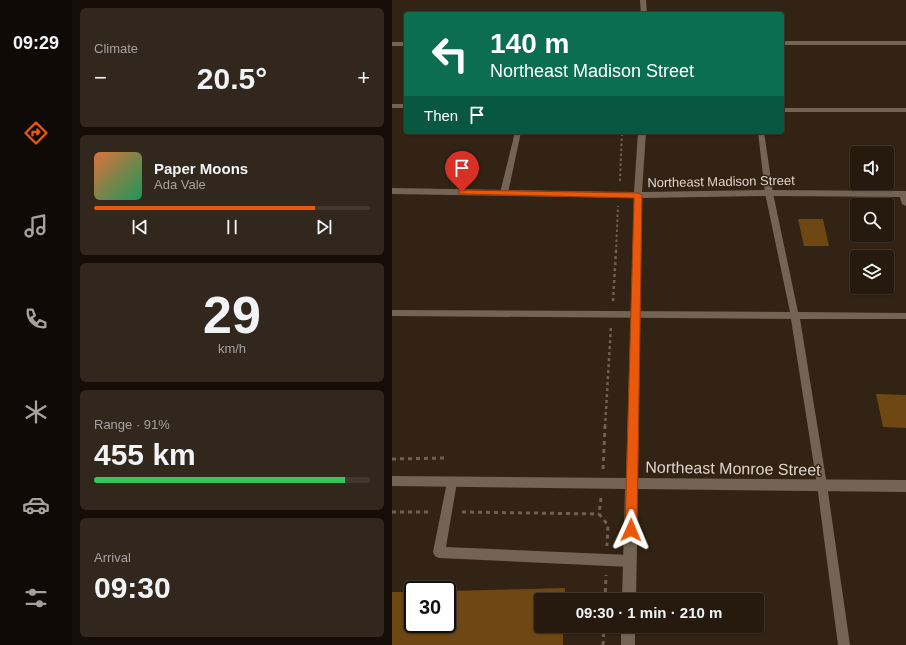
<!DOCTYPE html>
<html lang="en">
<head>
<meta charset="utf-8">
<style>
  :root { --surface:#261a0f; --page:#32271d; --text:#f1f3f6; --muted:#a4a19e; --line:#42382f; --accent:#ea580c }
  body { margin:0; font-family:Arial,sans-serif; background:var(--page); color:var(--text); height:100vh; display:flex; flex-direction:column; font-size:15px; white-space:nowrap }
  * { box-sizing:border-box; margin:0 }
  p { font-size:13px; color:var(--muted) }
  .icon { flex:none; width:22px; height:22px; fill:none; stroke:currentColor; stroke-width:2; stroke-linecap:round; stroke-linejoin:round }
  .map { position:relative; flex:1; overflow:hidden }
  .details { display:flex; flex-direction:column; gap:8px; padding:8px; background:#150e08; width:320px }
  .details>* { flex:none }
  .guide { position:absolute; left:12px; top:12px; width:380px; height:122px; border-radius:4px; box-shadow:0 1px 3px #0004,0 0 0 1px var(--line); background:#0b6e4f; color:#fff; overflow:hidden }
  .controls { position:absolute; left:458px; top:146px; display:grid; gap:8px }
  .controls a { display:grid; place-items:center; width:44px; height:44px; border-radius:4px; background:var(--surface); box-shadow:0 1px 3px #0004,0 0 0 1px var(--line); font-size:20px }
  .speed { position:absolute; left:12px; top:581px; display:flex; gap:8px; font-size:20px; font-weight:700; text-align:center }
  .speed>* { display:grid; place-content:center; width:52px; height:52px; border-radius:50%; background:var(--surface); box-shadow:0 1px 3px #0004,0 0 0 1px var(--line); line-height:1 }
  .speed .limit { border:2px solid #111; border-radius:6px; background:#fff; color:#111 }
  .pin { position:absolute; display:grid; place-items:center; width:34px; height:34px; color:#fff; margin:-41px -17px; border-radius:50% 50% 50% 0; rotate:-45deg; box-shadow:0 0 4px #0007 }
  .pin .icon { rotate:45deg }
  .me { position:absolute; width:44px; margin:-22px; rotate:1deg; stroke-linejoin:round; filter:drop-shadow(0 0 3px #0008) }
  .turn { display:flex; align-items:center; gap:14px; height:84px; padding:0 20px; font-size:18px }
  .turn .icon { width:52px; height:52px; stroke-width:2.5 }
  .turn b { display:block; font-size:28px; line-height:34px }
  .then { display:flex; align-items:center; height:38px; padding:0 20px; background:#0003; gap:8px; font-size:15px }
  .big { font-size:30px; font-weight:800; line-height:1.1 }
  .details .tile { flex:1; display:flex; flex-direction:column; justify-content:center; gap:6px; min-width:0; padding:0 14px; border-radius:6px; background:var(--page) }
  .details .dial { align-items:center; gap:0 }
  .dial b { font-size:52px; line-height:1 }
  .song { display:flex; align-items:center; gap:12px }
  .cover { width:48px; height:48px; border-radius:6px; background:linear-gradient(135deg,hsl(20 70% 55%),hsl(150 70% 35%)) }
  .played { height:4px; border-radius:2px; background:linear-gradient(90deg,var(--accent) 80%,var(--line) 80%) }
  .keys { display:flex; justify-content:space-around; direction:ltr }
  .heat { display:flex; justify-content:space-between; align-items:center; font-size:22px; direction:ltr }
  .charge { height:6px; border-radius:3px; background:linear-gradient(90deg,#34c759 91%,var(--line) 0) }
  .trip { position:absolute; left:142px; top:593px; width:230px; height:40px; border-radius:4px; background:var(--surface); box-shadow:0 1px 3px #0004,0 0 0 1px var(--line); font-weight:800; line-height:40px; text-align:center }
  main { display:flex; flex:1; min-height:0 }
  .tabs { display:flex; flex-direction:column; width:72px; justify-content:space-around; align-items:center; background:#0f0a06; color:var(--muted) }
  .tabs .icon { width:28px; height:28px }
  .tabs .selected { color:var(--accent) }
  .tabs b { font-size:18px; color:var(--text) }
  .map>svg:first-child { display:block }
  .building { fill:#6f4713 }
  .lines { fill:none; stroke-linecap:round; stroke-linejoin:round }
  .path-far2 { stroke:#6e6154; stroke-width:2; stroke-dasharray:2.5 2.5; stroke-linecap:butt }
  .path-far1 { stroke:#6e6154; stroke-width:2.5; stroke-dasharray:3 3; stroke-linecap:butt }
  .path { stroke:#6e6154; stroke-width:3; stroke-dasharray:4 4; stroke-linecap:butt }
  .lane { fill:#756453; fill-rule:evenodd }
  .street { fill:#756453; fill-rule:evenodd }
  .route { fill:#ea580c; stroke:#983908 }
  .labels { text-anchor:middle; stroke-width:3; stroke-linejoin:round; paint-order:stroke }
  .street-label { font-size:13px; fill:#dfd5cb; stroke:#322314 }
  .near-street-label { font-size:16px; fill:#dfd5cb; stroke:#322314 }
</style>
</head>
<body>
<main>
<nav class="tabs">
<b>09:29</b>
<svg class="icon selected" aria-label="directions" viewBox="0 0 24 24"><path d="M12 3l9 9-9 9-9-9zM9 14v-3h6M13 9l2 2-2 2"/></svg>
<svg class="icon" aria-label="music" viewBox="0 0 24 24"><path d="M9 18V5l10-2v13"/><circle cx="6" cy="18" r="3"/><circle cx="16" cy="16" r="3"/></svg>
<svg class="icon" aria-label="phone" viewBox="0 0 24 24"><path d="M5 4h4l2 5-3 2q2 4 5 5l2-3 5 2v4C11 20 4 13 5 4z"/></svg>
<svg class="icon" aria-label="climate" viewBox="0 0 24 24"><path d="M12 3v18M4 7l16 10M4 17L20 7"/></svg>
<svg class="icon" aria-label="car" viewBox="0 0 24 24"><path d="M5 17H2v-5l4-1 3-4h7l3 4 3 1v5h-3M9 17h6M6 11h13"/><circle cx="7" cy="17" r="2"/><circle cx="17" cy="17" r="2"/></svg>
<svg class="icon" aria-label="filters" viewBox="0 0 24 24"><path d="M4 7h16M4 17h16"/><circle cx="9" cy="7" r="2"/><circle cx="15" cy="17" r="2"/></svg>
</nav>
<section class="details">
<div class="tile"><p>Climate</p>
<div class="heat"><a>−</a><b class="big">20.5°</b><a>+</a></div>
</div>
<div class="tile">
<div class="song"><i class="cover"></i><div><b>Paper Moons</b><p>Ada Vale</p></div></div>
<div class="played"></div>
<div class="keys"><svg class="icon" aria-label="previous" viewBox="0 0 24 24"><path d="M18 5L8 12l10 7zM5 5v14"/></svg><svg class="icon" aria-label="pause" viewBox="0 0 24 24"><path d="M8 5v14M16 5v14"/></svg><svg class="icon" aria-label="next" viewBox="0 0 24 24"><path d="M6 5l10 7-10 7zM19 5v14"/></svg></div>
</div>
<div class="tile dial"><b>29</b><p>km/h</p></div>
<div class="tile"><p>Range · 91%</p><b class="big">455 km</b><div class="charge"></div></div>
<div class="tile"><p>Arrival</p><b class="big">09:30</b></div>
</section>
<div class="map">
<svg width="514" height="645" viewBox="0 0 514 645">
  <rect width="100%" height="100%" fill="#322314"/>
  <g class="building">
    <path d="M406 219H431L437 246H412Z"/>
    <path d="M484 394 514 395V428L491 427Z"/>
    <path d="M173 588V600H149V626H171V645H0V592H21V624H55V591Z"/>
  </g>
  <g class="lines">
    <g class="path-far2">
      <path d="M228 181 230 132"/>
      <path d="M224 252 226 206"/>
    </g>
    <g class="path-far1">
      <path d="M221 301 224 251"/>
      <path d="M213 427 219 326"/>
    </g>
    <g class="path">
      <path d="M0 459 54 458"/>
      <path d="M211 469 213 426"/>
      <path d="M209 498 207 514 216 525 215 546"/>
      <path d="M0 512H39"/>
      <path d="M70 512 207 514"/>
      <path d="M213 600 214 575"/>
      <path d="M211 645 212 626"/>
    </g>
    <g class="lane">
      <rect x="0" y="104" width="14" height="4"/>
      <rect x="390" y="108" width="124" height="4"/>
      <path d="M123 132H129L116 193 112 195 108 193Z"/>
      <path d="M366 132H372L381 193 406 312 514 313V319H408L435 485 458 645H446L425 485 399 319 0 316V310L398 312 373 193Z"/>
      <path d="M508 192 514 193V206L510 204 507 194Z"/>
      <path d="M60 477 64 478 65 482 54 547 238 555 242 557 244 561 242 565 238 567 47 558 43 556 41 552 55 482 56 478Z"/>
    </g>
    <g class="street">
      <path d="M248 0H254L255 14H249Z"/>
      <rect x="390" y="41" width="124" height="4"/>
      <rect x="0" y="42" width="14" height="4"/>
      <path d="M246 132H254L250 192 377 190 514 191V197L377 196 250 198 246 478 514 480V492L246 489 244 600H230L233 489 0 486V476L234 478 242 198 0 194V188L242 192Z"/>
      <rect x="229" y="626" width="14" height="19"/>
    </g>
  </g>
  <path class="route" d="M67 190 246 193 250 195 245 530 243 534 239 535 235 534 233 530 242 198 70 194H67Z"/>
  <g class="labels">
    <g class="street-label">
      <text transform="translate(329 181) rotate(-1)" y="5">Northeast Madison Street</text>
    </g>
    <g class="near-street-label">
      <text transform="translate(341 468) rotate(1)" y="6">Northeast Monroe Street</text>
    </g>
  </g>
</svg>
<div class="controls">
<a><svg class="icon" aria-label="sound" viewBox="0 0 24 24"><path d="M4 9h4l5-4v14l-5-4H4zM17 9q2 3 0 6"/></svg></a>
<a><svg class="icon" aria-label="search" viewBox="0 0 24 24"><circle cx="10" cy="10" r="6"/><path d="M15 15l6 6"/></svg></a>
<a><svg class="icon" aria-label="layers" viewBox="0 0 24 24"><path d="M12 4l9 5-9 5-9-5zM3 14l9 5 9-5"/></svg></a>
</div>
<div class="speed"><div class="limit">30</div></div>
<div class="pin" style="left:70px;top:192px;background:#d93025"><svg class="icon" aria-label="arrive" viewBox="0 0 24 24"><path d="M6 21V4h12l-3 4 3 4H6"/></svg></div>
<svg class="me" style="left:239px;top:530px" viewBox="-20 -20 40 40"><path d="M0-17L14 15 0 8-14 15z" fill="#ea580c" stroke="#fff" stroke-width="4"/></svg>
<div class="trip">09:30 · 1 min · 210 m</div>
<div class="guide">
<div class="turn"><svg class="icon" aria-label="left" viewBox="0 0 24 24"><path d="M17 20v-9H6M10 6l-5 5 5 5"/></svg><div><b>140 m</b>Northeast Madison Street</div></div>
<div class="then">Then<svg class="icon" aria-label="arrive" viewBox="0 0 24 24"><path d="M6 21V4h12l-3 4 3 4H6"/></svg></div>
</div>
</div>
</main>
</body>
</html>
